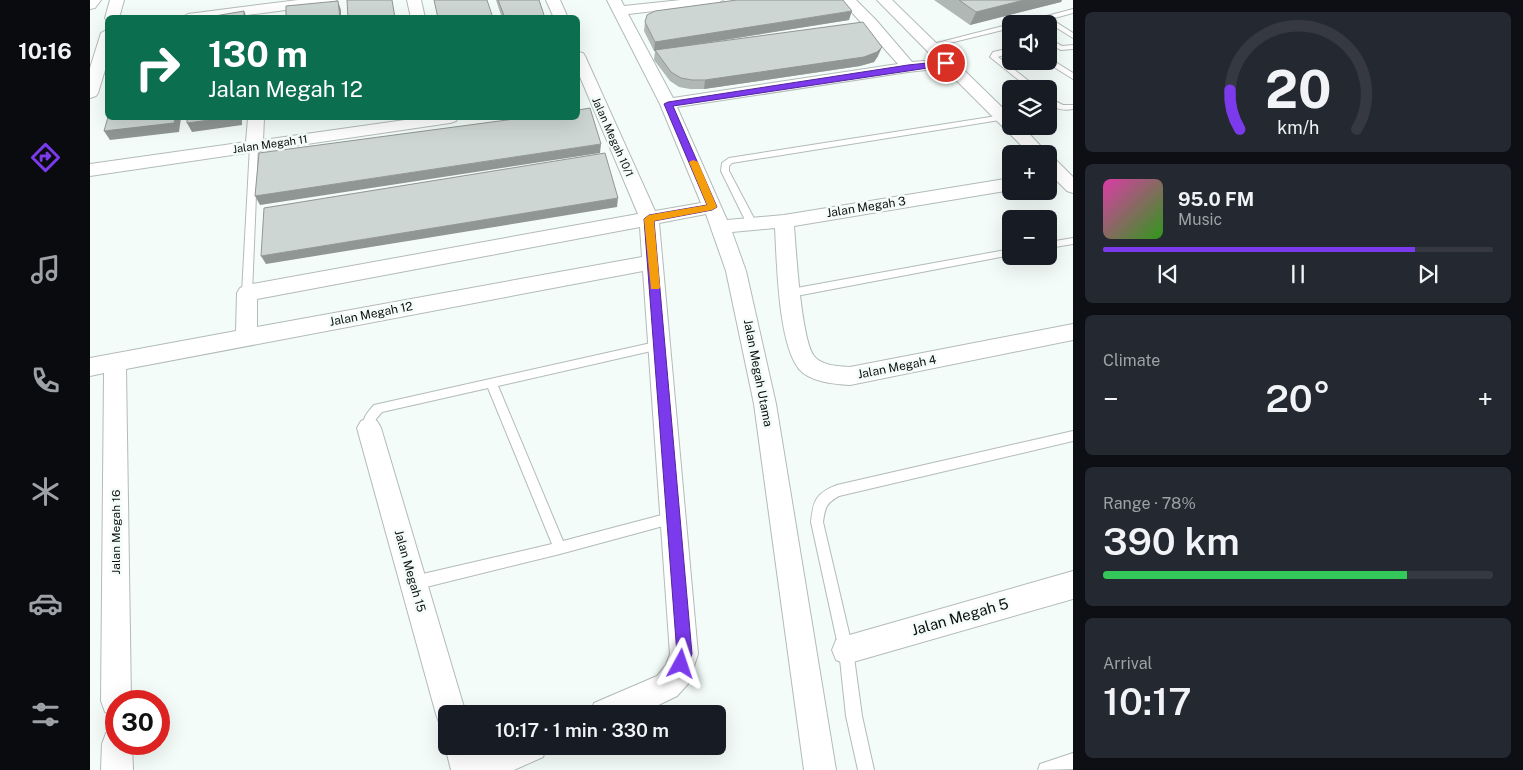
<!DOCTYPE html>
<html lang="en">
<head>
<meta charset="utf-8">
<style>
  :root { --surface:#171b24; --page:#242831; --text:#f1f3f6; --muted:#9ea1a6; --line:#363941; --accent:#7c3aed }
  body { margin:0; font-family:"Public Sans",sans-serif; background:var(--page); color:var(--text); height:100vh; display:flex; flex-direction:column; font-size:19px; white-space:nowrap }
  * { box-sizing:border-box; margin:0 }
  p { font-size:16px; color:var(--muted) }
  .icon { flex:none; width:28px; height:28px; fill:none; stroke:currentColor; stroke-width:2; stroke-linecap:round; stroke-linejoin:round }
  .map { position:relative; flex:1; overflow:hidden }
  .drawer { display:flex; flex-direction:column; gap:12px; padding:12px; background:#0d0f14; width:450px }
  .drawer>* { flex:none }
  .top-card { position:absolute; left:15px; top:15px; width:475px; height:105px; border-radius:8px; box-shadow:0 5px 20px #0002; background:#0b6e4f; color:#fff; overflow:hidden }
  .buttons { position:absolute; left:912px; top:15px; display:grid; gap:10px }
  .buttons a { display:grid; place-items:center; width:55px; height:55px; border-radius:8px; background:var(--surface); box-shadow:0 5px 20px #0002; font-size:25px }
  .speed { position:absolute; left:15px; top:690px; display:flex; gap:10px; font-size:25px; font-weight:700; text-align:center }
  .speed>* { display:grid; place-content:center; width:65px; height:65px; border-radius:50%; background:var(--surface); box-shadow:0 5px 20px #0002; line-height:1 }
  .speed .limit { border:8px solid #d22; background:#fff; color:#111 }
  .pin { position:absolute; display:grid; place-items:center; width:42px; height:42px; color:#fff; margin:-21px; border:2px solid #fff; border-radius:50%; box-shadow:0 1px 5px #0007 }
  .me { position:absolute; width:55px; margin:-28px; rotate:5deg; stroke-linejoin:round; filter:drop-shadow(0 0 4px #0008) }
  .turn { display:flex; align-items:center; gap:18px; height:105px; padding:0 20px; font-size:22px }
  .turn .icon { width:65px; height:65px; stroke-width:2.5 }
  .turn b { display:block; font-size:35px; line-height:42px }
  .big { font-size:38px; font-weight:600; line-height:1.1 }
  .drawer .card { flex:1; display:flex; flex-direction:column; justify-content:center; gap:8px; min-width:0; padding:0 18px; border-radius:8px; background:var(--page) }
  .drawer .dial { align-items:center; gap:0 }
  .dial svg { height:130px; overflow:visible; fill:none; stroke:var(--line); stroke-width:7; stroke-linecap:round; text-anchor:middle }
  .dial text { fill:var(--text); stroke:none }
  .song { display:flex; align-items:center; gap:15px }
  .cover { width:60px; height:60px; border-radius:8px; background:linear-gradient(135deg,hsl(320 70% 55%),hsl(110 70% 35%)) }
  .played { height:5px; border-radius:2px; background:linear-gradient(90deg,var(--accent) 80%,var(--line) 80%) }
  .keys { display:flex; justify-content:space-around; direction:ltr }
  .heat { display:flex; justify-content:space-between; align-items:center; font-size:28px; direction:ltr }
  .charge { height:8px; border-radius:4px; background:linear-gradient(90deg,#34c759 78%,var(--line) 0) }
  .trip { position:absolute; left:348px; top:705px; width:288px; height:50px; border-radius:8px; background:var(--surface); box-shadow:0 5px 20px #0002; font-weight:600; line-height:50px; text-align:center }
  main { display:flex; flex:1; min-height:0 }
  .tabs { display:flex; flex-direction:column; width:90px; justify-content:space-around; align-items:center; background:#090b0e; color:var(--muted) }
  .tabs .icon { width:35px; height:35px }
  .tabs .on { color:var(--accent) }
  .tabs b { font-size:22px; color:var(--text) }
  .map>svg:first-child { display:block }
  .lines { fill:none; stroke-linecap:round; stroke-linejoin:round }
  .service-casing { stroke:#b3bbb8; stroke-width:2 }
  .minor-casing { stroke:#b3bbb8; stroke-width:2 }
  .service { fill:#fff; fill-rule:evenodd }
  .minor { fill:#fff; fill-rule:evenodd }
  .wall { fill:#b0b8b5 }
  .shaded-wall { fill:#909693 }
  .building { fill:#cdd6d2; stroke:#909693 }
  .route { fill:#7c3aed; stroke:#51269a }
  .slow { fill:#f59e0b }
  .labels { text-anchor:middle; stroke-width:5; stroke-linejoin:round; paint-order:stroke }
  .far-street-label { font-size:11px; fill:#0d100e; stroke:#f3fcf8 }
  .street-label { font-size:12px; fill:#0d100e; stroke:#f3fcf8 }
  .near-street-label { font-size:15px; fill:#0d100e; stroke:#f3fcf8 }
</style>
</head>
<body>
<main>
<nav class="tabs">
<b>10:16</b>
<svg class="icon on" aria-label="directions" viewBox="0 0 24 24"><path d="M12 3l9 9-9 9-9-9zM9 14v-3h6M13 9l2 2-2 2"/></svg>
<svg class="icon" aria-label="music" viewBox="0 0 24 24"><path d="M9 18V5l10-2v13"/><circle cx="6" cy="18" r="3"/><circle cx="16" cy="16" r="3"/></svg>
<svg class="icon" aria-label="phone" viewBox="0 0 24 24"><path d="M5 4h4l2 5-3 2q2 4 5 5l2-3 5 2v4C11 20 4 13 5 4z"/></svg>
<svg class="icon" aria-label="climate" viewBox="0 0 24 24"><path d="M12 3v18M4 7l16 10M4 17L20 7"/></svg>
<svg class="icon" aria-label="car" viewBox="0 0 24 24"><path d="M5 17H2v-5l4-1 3-4h7l3 4 3 1v5h-3M9 17h6M6 11h13"/><circle cx="7" cy="17" r="2"/><circle cx="17" cy="17" r="2"/></svg>
<svg class="icon" aria-label="filters" viewBox="0 0 24 24"><path d="M4 7h16M4 17h16"/><circle cx="9" cy="7" r="2"/><circle cx="15" cy="17" r="2"/></svg>
</nav>
<div class="map">
<svg width="983" height="770" viewBox="0 0 983 770">
  <rect width="100%" height="100%" fill="#f3fcf8"/>
  <g class="lines">
    <g class="service-casing">
      <g id="service">
        <path d="M983 9V13L961 19 983 33V38L954 20 940 24H927Z"/>
        <path d="M921 24V28L839 48 835 46Z"/>
        <path d="M959 39 972 46 983 45V49L971 50 959 44Z"/>
        <path d="M921 48V52L908 57 949 89H940L900 57 903 52Z"/>
        <path d="M959 58 983 73V79L956 62 959 61Z"/>
        <path d="M959 98 973 105H983V109C974 111 966 109 959 104Z"/>
        <path d="M913 115 917 117 916 119 642 163 639 166V171L667 224 662 227 657 224 631 171 632 163 639 158Z"/>
        <path d="M164 143 168 146 162 293 157 297 152 293 160 146Z"/>
        <path d="M983 238V244L959 248V242Z"/>
        <path d="M921 249V255L701 297 696 293 701 289Z"/>
        <path d="M570 341 575 345 570 349 408 386 473 541 583 512 588 514 589 518 588 522 470 554 324 590 319 588 317 583 319 578 324 576 462 544 398 388 292 412 286 419 283 432 279 433 275 432C270 420 277 413 284 405Z"/>
        <path d="M983 431V441L749 496C736 503 735 508 733 522L763 650 772 716 784 770H768L756 716 749 650 721 522C723 501 726 493 747 485Z"/>
        <path d="M983 753V769L948 770 950 764Z"/>
      </g>
    </g>
    <g class="minor-casing">
      <g id="minor">
        <path d="M0 0H11L5 8 0 9Z"/>
        <path d="M20 0H34L29 18H18V21L15 18Z"/>
        <path d="M208 0H247L240 4 135 18H91L98 14Z"/>
        <path d="M317 0H331L335 18H321Z"/>
        <path d="M456 0H470L478 18H464Z"/>
        <path d="M517 0H531L534 6 591 0H633L626 4 538 14 583 98 808 64 751 0H766L786 20 822 62 846 60 787 0H802L921 116V126H932L958 154H940L854 68 818 72 587 107 637 220 694 215 921 178V190L704 226C706 250 711 339 724 356 732 366 748 366 760 367L983 324V340L760 385C744 384 720 382 709 369 688 343 687 262 685 228L642 232 656 271 686 404 746 770H714L664 404 636 271 616 214 569 223 608 654 598 684 587 696 550 714H500L504 703 567 676 576 665 580 654 553 271 36 369 41 701H26V716L15 712 11 701 14 373 0 376V358L146 331 147 293 150 288 157 285 548 214 488 72V52L493 53 495 56 565 211 611 203 570 104ZM550 227 552 257 167 327V299Z"/>
        <path d="M18 29V60L8 93 6 96 0 98V68L11 33Z"/>
        <path d="M158 118H174L173 140 329 118H368L366 121 360 123 0 176V164L156 142Z"/>
        <path d="M959 158 965 159 983 177V193L977 191 959 173Z"/>
        <path d="M279 418 287 421 291 428 376 714H356V727L350 725 346 714 267 428 271 421Z"/>
        <path d="M983 571V599L756 664 746 660 742 650 746 640 756 636Z"/>
        <path d="M26 729V744H42L43 770H11L12 744 16 733Z"/>
        <path d="M356 742V746H386L388 754 406 746H457L453 757 424 770H361L355 746Z"/>
      </g>
    </g>
    <use href="#service" class="service"/>
    <use href="#minor" class="minor"/>
  </g>
  <g class="wall">
    <path d="M406 0H449L455 18H412Z"/>
    <path d="M844 0H972L971 2 880 25Z"/>
    <path d="M759 20 586 48 788 56 784 62 770 66 614 89H600L589 87 580 81 564 60 565 51H564L554 31 555 22Z"/>
  </g>
  <g class="shaded-wall">
    <path d="M934 0H972L971 2 880 25 886 12Z"/>
    <path d="M248 1 251 10V18H250Z"/>
    <path d="M154 11 157 18H154Z"/>
    <path d="M762 11 759 20 564 51 565 42Z"/>
    <path d="M792 47 788 56 784 62 770 66 614 89 615 80Z"/>
    <path d="M85 118H91L89 132 20 140 14 131Z"/>
    <path d="M134 118H152V125L102 132 97 123Z"/>
    <path d="M511 144 510 153 170 205 165 196Z"/>
    <path d="M528 198 527 207 176 264 171 256Z"/>
  </g>
  <g class="building">
    <path d="M257 0H302L305 18H258Z"/>
    <path d="M344 0H397L403 18H348Z"/>
    <path d="M408 0H449L455 18H415Z"/>
    <path d="M647 0H753L762 11 565 42 555 22 557 15 565 11Z"/>
    <path d="M869 0H934L886 12Z"/>
    <path d="M248 1 250 18H196V6Z"/>
    <path d="M154 11V18H113Z"/>
    <path d="M773 22 792 47 787 52 774 57 615 80H602L591 78 581 72 565 50Z"/>
    <path d="M500 108 511 144 165 196 169 153 432 118H488V110Z"/>
    <path d="M18 117V118H85L84 123 14 131Z"/>
    <path d="M97 118H134L97 123Z"/>
    <path d="M515 153 528 198 171 256 174 208Z"/>
  </g>
  <path class="route" d="M856 61 860 63 858 65 583 106 627 207 622 210 564 221 602 654 596 669 591 671 586 669 584 664 587 654 554 219 559 215 617 205 574 104 578 102 818 65Z"/>
  <path class="slow" d="M603 160 608 162 627 207 622 210 564 221 570 287 569 289H561L554 219 559 215 617 205 599 162Z"/>
  <g class="labels">
    <g class="far-street-label">
      <text transform="translate(523 137) rotate(66)" y="4">Jalan Megah 10/1</text>
      <text transform="translate(180 144) rotate(-8)" y="4">Jalan Megah 11</text>
    </g>
    <g class="street-label">
      <text transform="translate(776 207) rotate(-9)" y="4">Jalan Megah 3</text>
      <text transform="translate(281 314) rotate(-11)" y="4">Jalan Megah 12</text>
      <text transform="translate(807 367) rotate(-11)" y="4">Jalan Megah 4</text>
      <text transform="translate(668 373) rotate(79)" y="4">Jalan Megah Utama</text>
      <text transform="translate(26 532) rotate(-90)" y="4">Jalan Megah 16</text>
      <text transform="translate(320 571) rotate(74)" y="4">Jalan Megah 15</text>
    </g>
    <g class="near-street-label">
      <text transform="translate(870 617) rotate(-16)" y="5">Jalan Megah 5</text>
    </g>
  </g>
</svg>
<div class="buttons">
<a><svg class="icon" aria-label="sound" viewBox="0 0 24 24"><path d="M4 9h4l5-4v14l-5-4H4zM17 9q2 3 0 6"/></svg></a>
<a><svg class="icon" aria-label="layers" viewBox="0 0 24 24"><path d="M12 4l9 5-9 5-9-5zM3 14l9 5 9-5"/></svg></a>
<a>+</a>
<a>−</a>
</div>
<div class="speed"><div class="limit">30</div></div>
<div class="pin" style="left:856px;top:63px;background:#d93025"><svg class="icon" aria-label="arrive" viewBox="0 0 24 24"><path d="M6 21V4h12l-3 4 3 4H6"/></svg></div>
<svg class="me" style="left:591px;top:664px" viewBox="-20 -20 40 40"><path d="M0-17L14 15 0 8-14 15z" fill="#7c3aed" stroke="#fff" stroke-width="4"/></svg>
<div class="trip">10:17 · 1 min · 330 m</div>
<div class="top-card">
<div class="turn"><svg class="icon" aria-label="right" viewBox="0 0 24 24"><path d="M7 20v-9h11M14 6l5 5-5 5"/></svg><div><b>130 m</b>Jalan Megah 12</div></div>
</div>
</div>
<section class="drawer">
<div class="card dial"><svg viewBox="0 0 100 80">
<path d="M14 69A42 42 0 1 1 86 69"/>
<path d="M14 69A42 42 0 0 1 8 45" stroke="#7c3aed"/>
<text x="50" y="56" font-size="32" font-weight="700">20</text>
<text x="50" y="72" font-size="11">km/h</text>
</svg></div>
<div class="card">
<div class="song"><i class="cover"></i><div><b>95.0 FM</b><p>Music</p></div></div>
<div class="played"></div>
<div class="keys"><svg class="icon" aria-label="previous" viewBox="0 0 24 24"><path d="M18 5L8 12l10 7zM5 5v14"/></svg><svg class="icon" aria-label="pause" viewBox="0 0 24 24"><path d="M8 5v14M16 5v14"/></svg><svg class="icon" aria-label="next" viewBox="0 0 24 24"><path d="M6 5l10 7-10 7zM19 5v14"/></svg></div>
</div>
<div class="card"><p>Climate</p>
<div class="heat"><a>−</a><b class="big">20°</b><a>+</a></div>
</div>
<div class="card"><p>Range · 78%</p><b class="big">390 km</b><div class="charge"></div></div>
<div class="card"><p>Arrival</p><b class="big">10:17</b></div>
</section>
</main>
</body>
</html>
